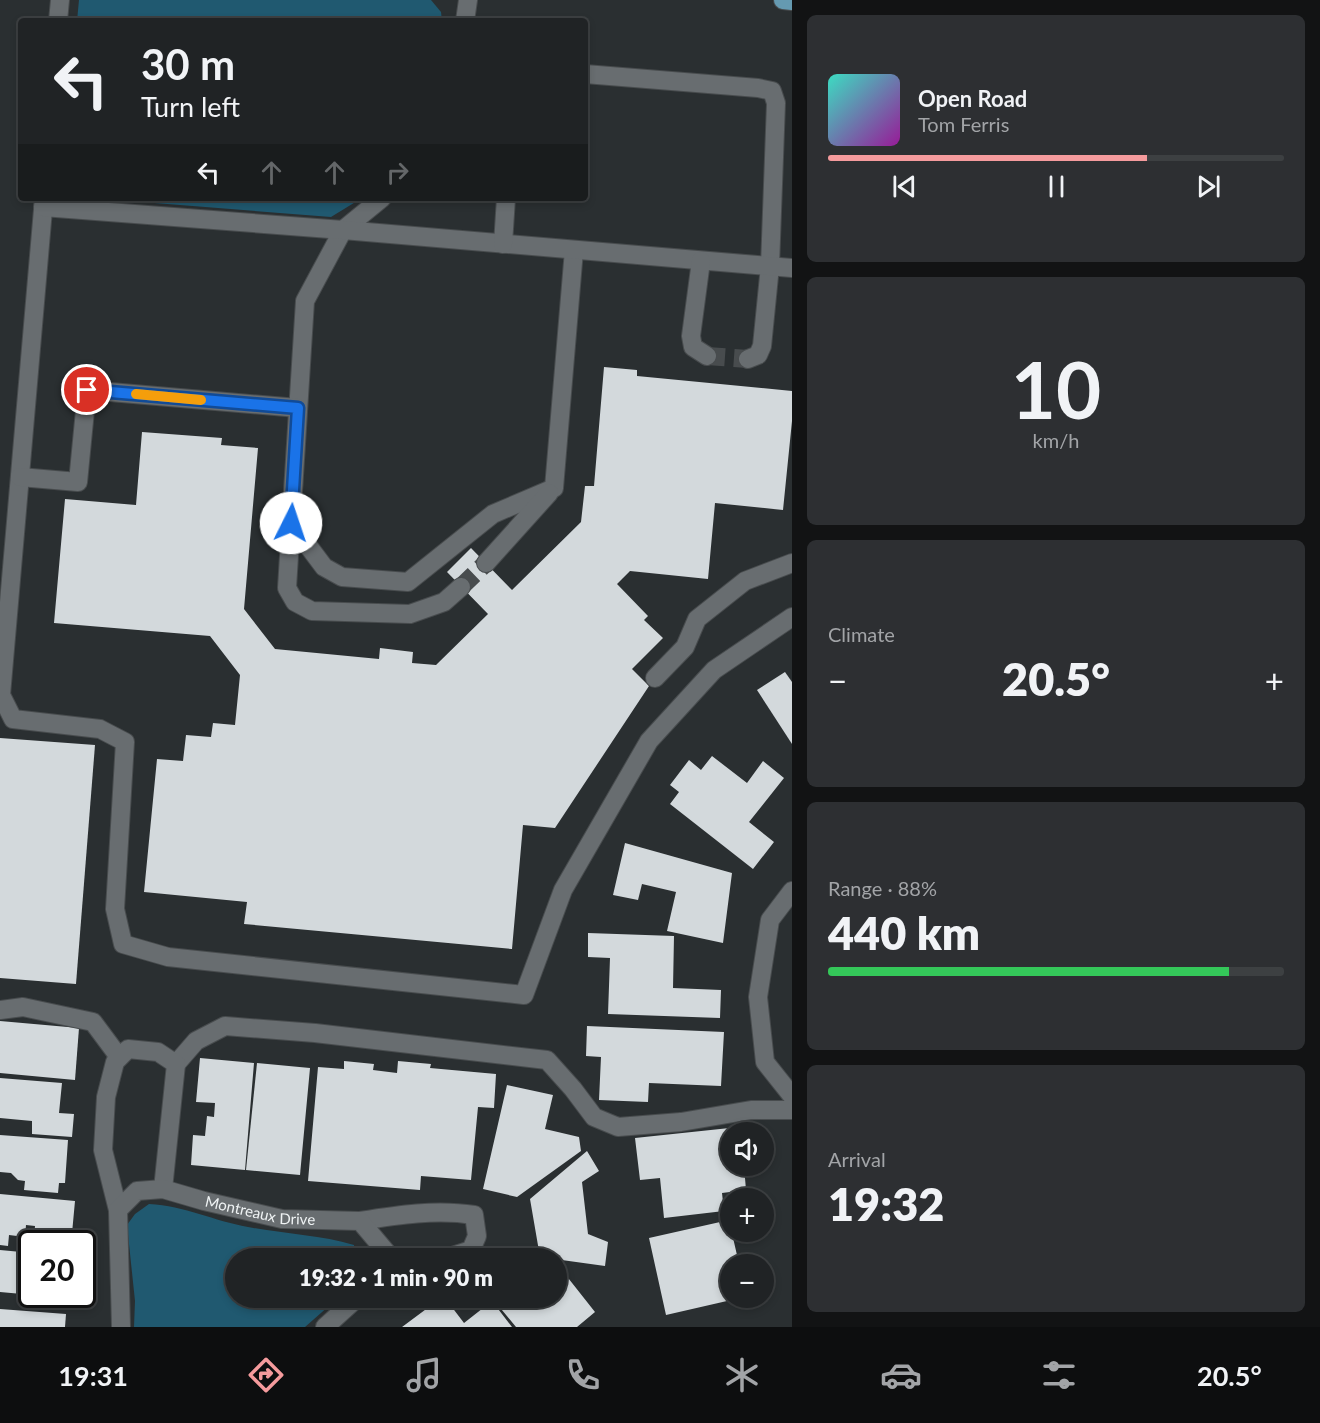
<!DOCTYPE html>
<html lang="en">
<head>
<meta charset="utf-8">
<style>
  :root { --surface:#202325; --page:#2d2f32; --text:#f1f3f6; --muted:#a2a4a7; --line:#3d4042; --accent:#f59b9d }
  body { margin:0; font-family:Lato,sans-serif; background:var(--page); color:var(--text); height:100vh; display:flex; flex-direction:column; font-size:22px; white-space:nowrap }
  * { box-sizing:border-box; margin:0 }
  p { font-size:20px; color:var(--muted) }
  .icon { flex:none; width:33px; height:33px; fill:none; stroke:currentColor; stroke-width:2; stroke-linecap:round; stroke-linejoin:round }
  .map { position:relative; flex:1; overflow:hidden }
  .panel { display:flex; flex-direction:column; gap:15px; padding:15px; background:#121314; width:528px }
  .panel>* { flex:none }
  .guide { position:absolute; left:18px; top:18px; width:570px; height:183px; border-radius:6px; box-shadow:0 3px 9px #0003,0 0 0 2px var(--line); background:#202325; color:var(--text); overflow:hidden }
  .controls { position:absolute; left:720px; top:1122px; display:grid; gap:12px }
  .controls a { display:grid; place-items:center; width:54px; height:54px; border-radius:50%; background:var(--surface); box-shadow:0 3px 9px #0003,0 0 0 2px var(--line); font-size:30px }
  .speed { position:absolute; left:18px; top:1230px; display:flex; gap:12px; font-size:30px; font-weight:700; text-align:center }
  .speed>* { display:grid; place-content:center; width:78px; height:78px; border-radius:50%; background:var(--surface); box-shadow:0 3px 9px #0003,0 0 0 2px var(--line); line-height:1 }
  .speed .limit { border:3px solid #111; border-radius:9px; background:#fff; color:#111 }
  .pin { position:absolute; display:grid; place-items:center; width:51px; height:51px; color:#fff; margin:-26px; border:3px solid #fff; border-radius:50%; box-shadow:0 2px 6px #0007 }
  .me { position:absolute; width:66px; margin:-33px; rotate:4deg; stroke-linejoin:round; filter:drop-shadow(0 0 4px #0008) }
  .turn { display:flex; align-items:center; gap:21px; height:126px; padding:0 24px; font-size:27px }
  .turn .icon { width:78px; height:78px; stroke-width:2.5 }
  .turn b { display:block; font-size:42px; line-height:51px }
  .lanes { display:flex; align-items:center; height:57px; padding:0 24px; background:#0003; justify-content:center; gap:30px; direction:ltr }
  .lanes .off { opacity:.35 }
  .big { font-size:45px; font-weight:800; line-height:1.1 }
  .panel .tile { flex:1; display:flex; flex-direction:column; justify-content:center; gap:9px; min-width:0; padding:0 21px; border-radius:9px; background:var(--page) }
  .panel .dial { align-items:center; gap:0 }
  .dial b { font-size:78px; line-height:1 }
  .song { display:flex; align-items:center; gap:18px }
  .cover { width:72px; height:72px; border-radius:9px; background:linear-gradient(135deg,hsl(170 70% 55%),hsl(300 70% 35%)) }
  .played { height:6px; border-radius:3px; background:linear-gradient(90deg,var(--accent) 70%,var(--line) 70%) }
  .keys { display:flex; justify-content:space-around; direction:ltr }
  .heat { display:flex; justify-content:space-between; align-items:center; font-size:33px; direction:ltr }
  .charge { height:9px; border-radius:4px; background:linear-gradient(90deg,#34c759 88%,var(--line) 0) }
  .trip { position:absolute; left:225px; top:1248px; width:342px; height:60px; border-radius:30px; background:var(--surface); box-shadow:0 3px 9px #0003,0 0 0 2px var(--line); font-weight:800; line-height:60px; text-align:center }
  .tabs { display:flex; height:96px; justify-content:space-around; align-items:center; background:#0d0e0f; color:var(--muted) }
  .tabs .icon { width:42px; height:42px }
  .tabs .selected { color:var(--accent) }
  .tabs b { font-size:27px; color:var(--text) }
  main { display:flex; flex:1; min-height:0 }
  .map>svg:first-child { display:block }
  .green { fill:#205970 }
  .building { fill:#d3d9dc }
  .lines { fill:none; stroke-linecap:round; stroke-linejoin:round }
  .minor-tunnel { stroke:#484c4e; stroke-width:18; stroke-dasharray:18 9; stroke-linecap:butt }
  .minor-casing { stroke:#484c4e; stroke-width:20 }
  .major-casing { stroke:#484c4e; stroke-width:20 }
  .minor { stroke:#686d70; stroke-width:18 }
  .major { stroke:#659ab1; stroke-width:18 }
  .route-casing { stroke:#114b97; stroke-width:15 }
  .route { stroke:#1a73e8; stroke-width:10 }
  .slow { stroke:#f59e0b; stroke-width:10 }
  .labels { text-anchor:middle; stroke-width:6; stroke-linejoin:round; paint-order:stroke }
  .street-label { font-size:15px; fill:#eff3f4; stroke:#2a2f31 }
</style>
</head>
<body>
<main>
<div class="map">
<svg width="792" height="1327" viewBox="0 0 792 1327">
  <rect width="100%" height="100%" fill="#2a2f31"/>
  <g class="green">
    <path d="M79 0H431L441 12 442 21H77Z"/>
    <path d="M91 198H362L331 217Z"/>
    <path d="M149 1204C185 1206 214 1221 248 1227 284 1234 320 1235 354 1245L355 1258H236V1298H338L305 1327H134L135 1301 127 1225 135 1214Z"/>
  </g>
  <g class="building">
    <path d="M604 367 637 370V376L792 391V421L783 510 715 503 708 579 630 571 617 584 648 616 644 620 663 638 632 669 649 686 555 828 523 825 512 949 244 924 247 902 144 892 157 759 183 761 186 735 211 737 213 723 235 725 240 675 210 636 54 623 65 499 136 505 142 432 222 438 221 445 258 448 244 609 275 649 379 659 380 648 413 652 412 663 436 665 488 614 447 572 471 548 512 590 581 522 585 486H594Z"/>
    <path d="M785 672 792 682V744L757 690Z"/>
    <path d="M0 738 95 745 76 984 0 978Z"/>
    <path d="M712 756 747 783 763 761 784 778 749 822 774 842 753 869 670 804 679 792 670 785 689 760 701 770Z"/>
    <path d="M625 843 732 873 723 943 667 931 676 892 642 884 638 900 613 895Z"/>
    <path d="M588 933 674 936 673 988 721 990 720 1018 608 1014 610 958 588 957Z"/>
    <path d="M0 1021 79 1028 75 1080 0 1073Z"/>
    <path d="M587 1026 724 1032 721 1086 649 1083 648 1102 599 1100 601 1057 586 1056Z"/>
    <path d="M200 1058 254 1063 245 1170 191 1165 193 1135 205 1136 207 1116 214 1117 215 1103 196 1102Z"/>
    <path d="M344 1061 374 1064 373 1070 397 1073 398 1061 431 1064 430 1068 496 1074 494 1108 478 1107 471 1180 421 1176 420 1190 308 1181 318 1067 344 1069Z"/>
    <path d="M257 1063 310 1068 300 1175 246 1170Z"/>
    <path d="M0 1078 62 1083 59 1113 74 1114 72 1137 32 1134V1121L0 1118Z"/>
    <path d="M507 1085 553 1095 545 1129 579 1137 581 1151 517 1197 483 1189Z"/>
    <path d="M739 1127 740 1132H730V1166H744L746 1190 722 1193 724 1211 664 1218 660 1178 640 1180 635 1138Z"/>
    <path d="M0 1135 68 1140 65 1183H59L58 1193 24 1190 25 1181 18 1180 11 1173 0 1172Z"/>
    <path d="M587 1151 599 1171 582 1182 588 1234 608 1242 605 1266 540 1257 530 1199Z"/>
    <path d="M0 1194 75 1201 71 1244H40L41 1238H34L35 1226 26 1225 25 1237 9 1235 8 1246 0 1245Z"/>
    <path d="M729 1220 739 1264H730V1298H740L666 1315 649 1238Z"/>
    <path d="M0 1250 32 1253V1292L22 1291V1294L0 1292Z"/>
    <path d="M561 1269 595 1312 577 1327H516L492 1298H556V1272Z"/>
    <path d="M44 1294H70L69 1309 43 1307Z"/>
    <path d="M441 1298H445L464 1323 492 1301 512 1327H402Z"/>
    <path d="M0 1309 66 1314 65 1327H0Z"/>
  </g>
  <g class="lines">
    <g class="minor-tunnel">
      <path d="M707 356 748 359"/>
      <path d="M461 587 486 563"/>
    </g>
    <g class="minor-casing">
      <g id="minor">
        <path d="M58 21 60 0"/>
        <path d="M465 21 468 0"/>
        <path d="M585 74 758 88 772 91 776 103 770 266 762 346 758 355 748 359"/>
        <path d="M44 198 1 695 13 719 100 729 125 742 115 909 123 944 168 957 524 995 563 890 649 741 714 670 792 617"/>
        <path d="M382 198 343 230 305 301 291 523 324 567 342 577 408 582 493 514 554 488 574 250"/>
        <path d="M43 207 343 230 792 268"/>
        <path d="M503 244 506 198"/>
        <path d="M701 261 691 336 693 347 707 356"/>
        <path d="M20 477 78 482 87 390 298 408"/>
        <path d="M291 523 287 588 295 602 312 611 410 614 444 602 461 587"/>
        <path d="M486 563 549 493"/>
        <path d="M655 678 685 647 697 619 745 581 792 563"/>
        <path d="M792 891 770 920 758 997 765 1062 792 1096"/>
        <path d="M0 1010 23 1007 93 1022 119 1057"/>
        <path d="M176 1064 196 1041 225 1026 315 1033 547 1060 573 1089 594 1117 618 1127 681 1122 751 1110H792"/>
        <path d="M118 1210 103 1150 106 1097 115 1062 128 1049 158 1052 176 1064 163 1189"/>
        <path d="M360 1221C398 1215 436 1209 474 1215L477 1236 471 1250 446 1258"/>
        <path id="s1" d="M121 1327 118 1210 137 1191 163 1189 204 1201 282 1219 360 1221 387 1253V1258"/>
        <path d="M325 1327 357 1298"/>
      </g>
    </g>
    <g class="major-casing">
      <path id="major" d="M783 0 792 1"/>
    </g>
    <use href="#minor" class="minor"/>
    <use href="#major" class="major"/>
  </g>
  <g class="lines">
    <g class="route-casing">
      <path id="route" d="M87 390 298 408 291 523"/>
    </g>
    <use href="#route" class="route"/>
    <path class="slow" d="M136 394 201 400"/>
  </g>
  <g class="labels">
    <g class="street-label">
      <text dy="5" stroke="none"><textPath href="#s1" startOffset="270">Montreaux Drive</textPath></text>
    </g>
  </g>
</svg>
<div class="controls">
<a><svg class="icon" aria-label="sound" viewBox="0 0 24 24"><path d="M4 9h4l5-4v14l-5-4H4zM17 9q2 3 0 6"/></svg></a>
<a>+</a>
<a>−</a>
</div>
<div class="speed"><div class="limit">20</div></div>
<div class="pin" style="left:87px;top:390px;background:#d93025"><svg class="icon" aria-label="arrive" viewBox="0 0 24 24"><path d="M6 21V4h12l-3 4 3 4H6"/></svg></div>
<svg class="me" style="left:291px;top:523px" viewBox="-20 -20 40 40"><circle r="19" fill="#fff"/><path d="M0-13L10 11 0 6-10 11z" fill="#1a73e8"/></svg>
<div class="trip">19:32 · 1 min · 90 m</div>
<div class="guide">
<div class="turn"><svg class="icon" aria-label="left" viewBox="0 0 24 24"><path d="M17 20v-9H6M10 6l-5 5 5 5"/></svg><div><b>30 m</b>Turn left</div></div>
<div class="lanes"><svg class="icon" aria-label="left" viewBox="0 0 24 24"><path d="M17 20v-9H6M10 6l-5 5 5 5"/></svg><svg class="icon off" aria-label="ahead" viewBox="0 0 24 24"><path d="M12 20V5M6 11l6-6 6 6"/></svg><svg class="icon off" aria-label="ahead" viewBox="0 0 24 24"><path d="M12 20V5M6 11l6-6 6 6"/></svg><svg class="icon off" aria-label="right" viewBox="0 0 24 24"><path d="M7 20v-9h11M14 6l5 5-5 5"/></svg></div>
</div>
</div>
<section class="panel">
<div class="tile">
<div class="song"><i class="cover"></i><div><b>Open Road</b><p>Tom Ferris</p></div></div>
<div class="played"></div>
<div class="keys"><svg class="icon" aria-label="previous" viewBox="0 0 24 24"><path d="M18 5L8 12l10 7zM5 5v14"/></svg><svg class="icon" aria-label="pause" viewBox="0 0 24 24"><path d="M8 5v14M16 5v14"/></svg><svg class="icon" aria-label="next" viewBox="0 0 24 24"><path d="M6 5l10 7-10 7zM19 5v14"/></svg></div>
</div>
<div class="tile dial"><b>10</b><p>km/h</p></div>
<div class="tile"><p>Climate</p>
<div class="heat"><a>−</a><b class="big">20.5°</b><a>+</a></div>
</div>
<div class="tile"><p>Range · 88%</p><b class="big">440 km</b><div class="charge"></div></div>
<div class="tile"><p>Arrival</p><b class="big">19:32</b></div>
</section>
</main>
<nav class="tabs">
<b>19:31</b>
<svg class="icon selected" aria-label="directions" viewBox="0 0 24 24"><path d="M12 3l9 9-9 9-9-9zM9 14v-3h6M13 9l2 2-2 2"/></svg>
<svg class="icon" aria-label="music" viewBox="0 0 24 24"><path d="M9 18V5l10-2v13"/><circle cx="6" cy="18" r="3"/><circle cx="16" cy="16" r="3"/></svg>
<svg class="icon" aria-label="phone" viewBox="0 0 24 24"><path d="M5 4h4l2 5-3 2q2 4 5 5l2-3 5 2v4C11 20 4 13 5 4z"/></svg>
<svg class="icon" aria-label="climate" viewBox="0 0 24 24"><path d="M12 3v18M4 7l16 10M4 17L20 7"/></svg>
<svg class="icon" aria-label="car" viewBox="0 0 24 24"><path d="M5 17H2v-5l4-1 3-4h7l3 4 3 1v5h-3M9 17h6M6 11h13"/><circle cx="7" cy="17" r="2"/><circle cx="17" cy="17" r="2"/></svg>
<svg class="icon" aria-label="filters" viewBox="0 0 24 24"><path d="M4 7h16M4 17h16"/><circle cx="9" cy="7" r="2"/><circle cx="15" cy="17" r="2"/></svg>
<b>20.5°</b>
</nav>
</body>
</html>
